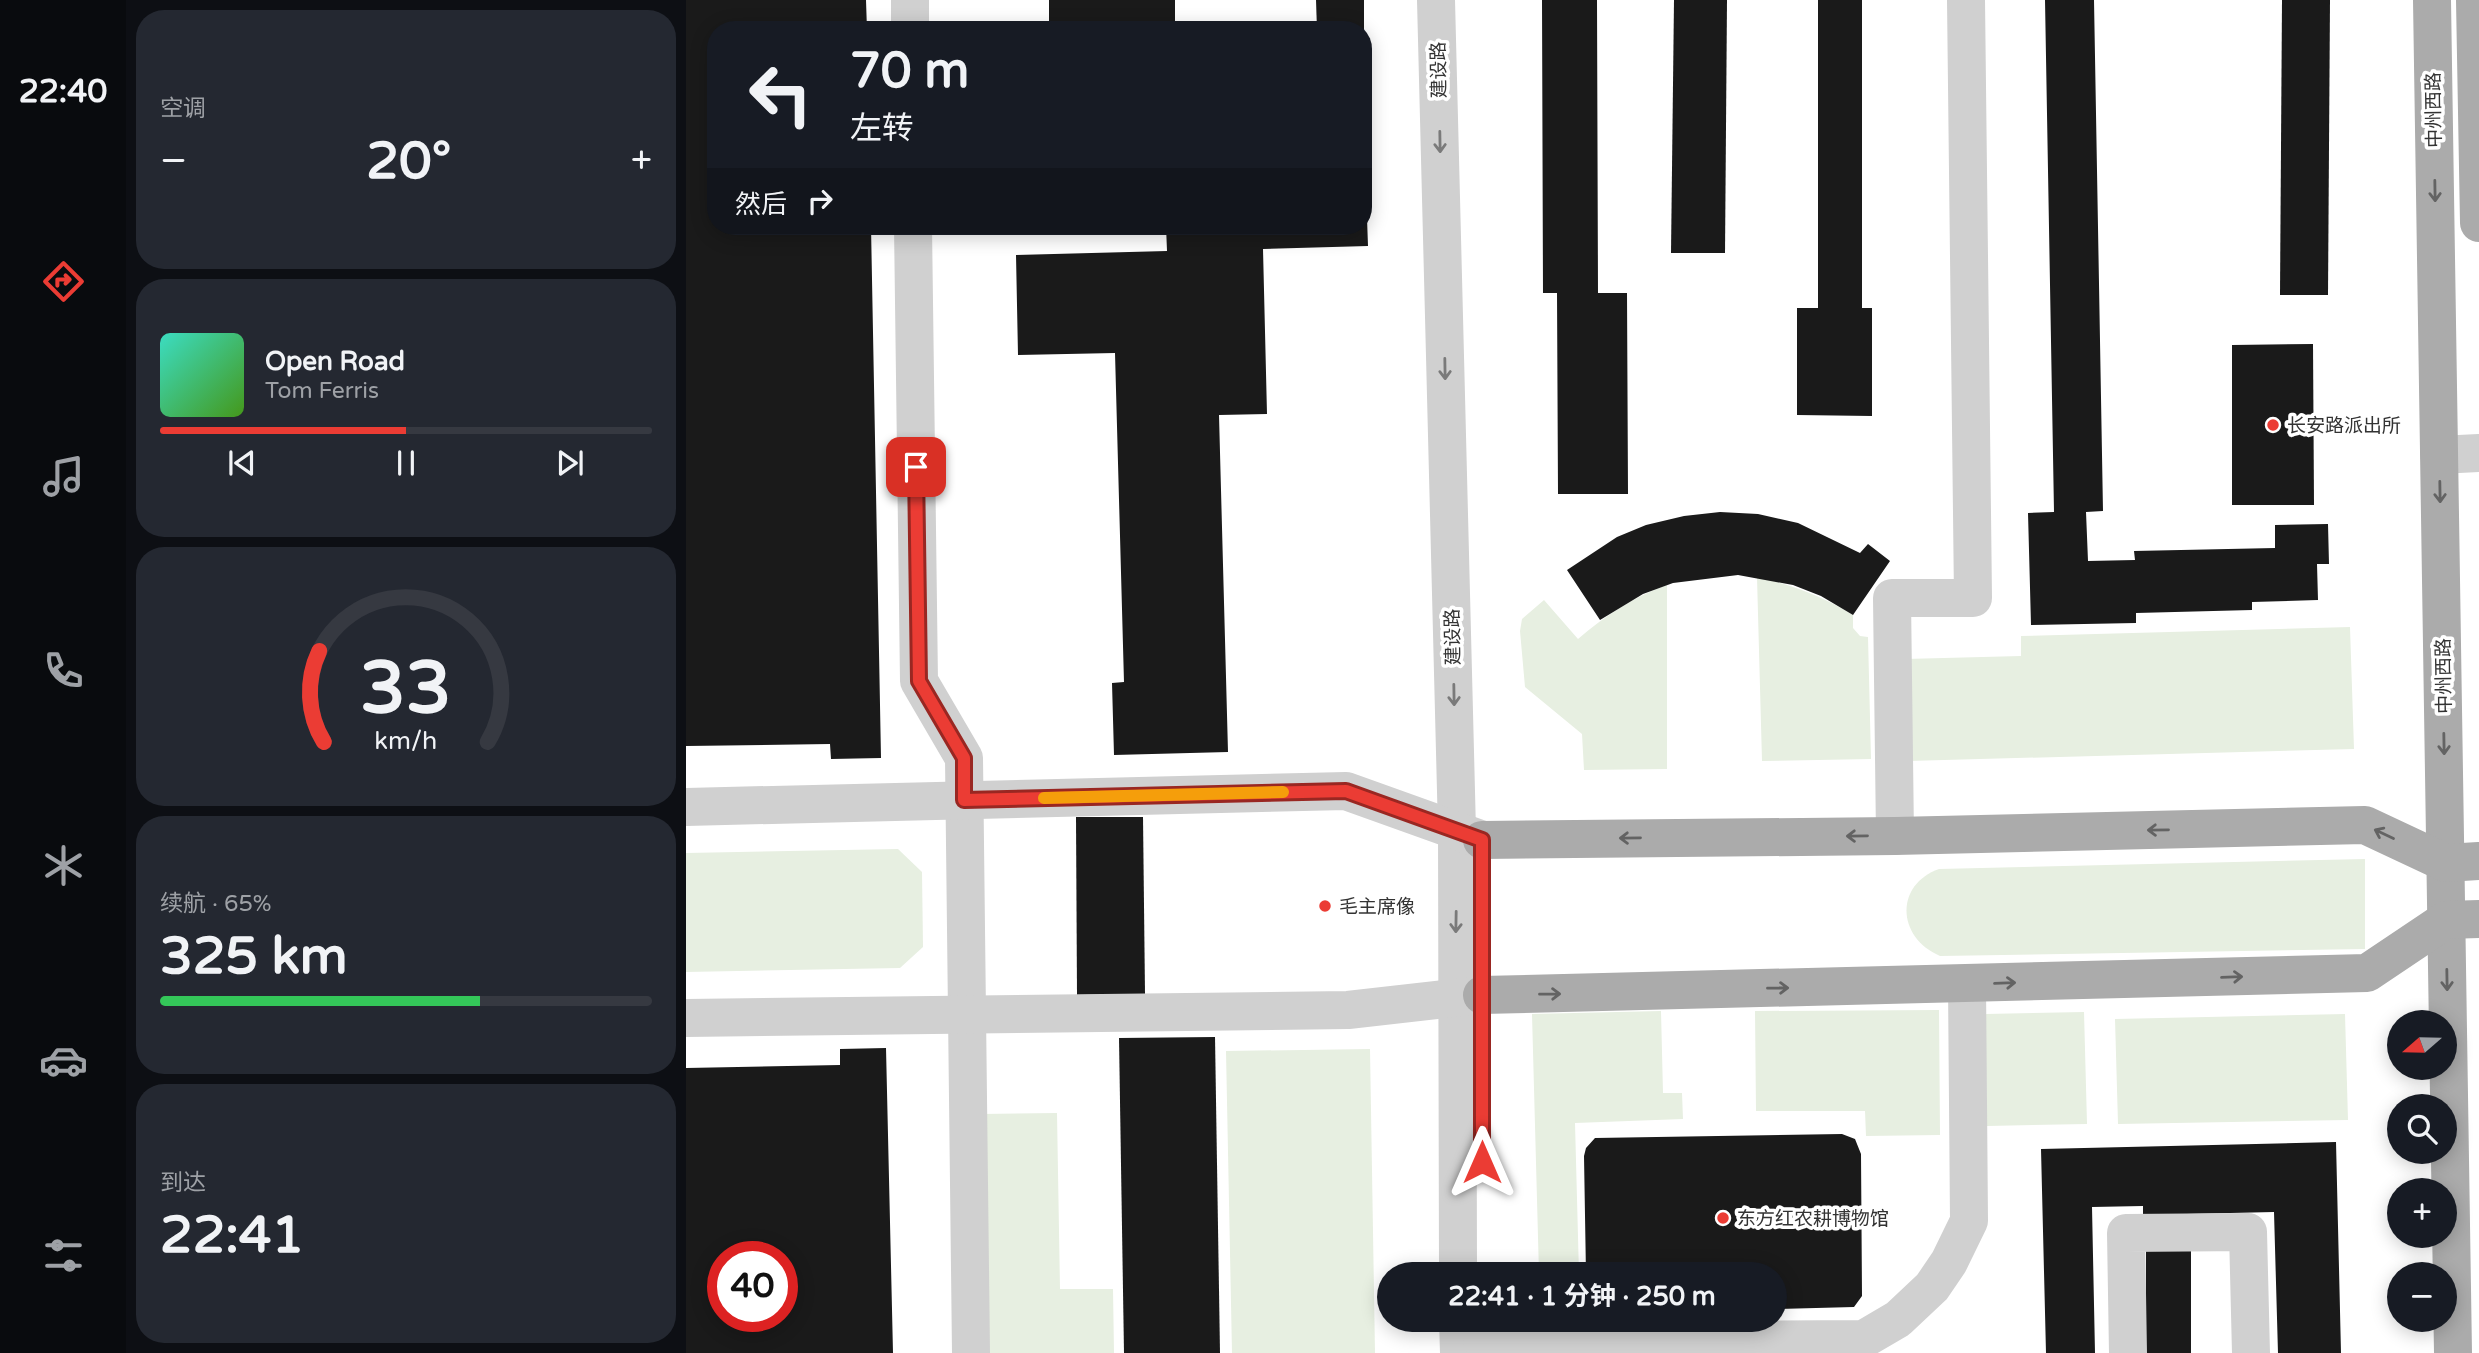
<!DOCTYPE html>
<html lang="zh">
<head>
<meta charset="utf-8">
<style>
  :root { --surface:#171b24; --page:#242831; --text:#f1f3f6; --muted:#9ea1a6; --line:#363941; --accent:#eb3c34 }
  body { margin:0; font-family:"Varela Round","Noto Sans SC",sans-serif; background:var(--page); color:var(--text); height:100vh; display:flex; flex-direction:column; font-size:26px; white-space:nowrap }
  * { box-sizing:border-box; margin:0 }
  p { font-size:23px; color:var(--muted) }
  .icon { flex:none; width:38px; height:38px; fill:none; stroke:currentColor; stroke-width:2; stroke-linecap:round; stroke-linejoin:round }
  .map { position:relative; flex:1; overflow:hidden }
  .details { display:flex; flex-direction:column; gap:10px; padding:10px; background:#0d0f14; width:560px }
  .details>* { flex:none }
  .guide { position:absolute; left:21px; top:21px; width:665px; height:214px; border-radius:28px; box-shadow:0 4px 18px #0003; background:#171b24; color:var(--text); overflow:hidden }
  .needle { width:46px; rotate:250deg }
  .controls { position:absolute; left:1701px; top:1010px; display:grid; gap:14px }
  .controls a { display:grid; place-items:center; width:70px; height:70px; border-radius:50%; background:var(--surface); box-shadow:0 4px 18px #0003; font-size:35px }
  .speed { position:absolute; left:21px; top:1241px; display:flex; gap:14px; font-size:35px; font-weight:700; text-align:center }
  .speed>* { display:grid; place-content:center; width:91px; height:91px; border-radius:50%; background:var(--surface); box-shadow:0 4px 18px #0003; line-height:1 }
  .speed .limit { border:10px solid #d22; background:#fff; color:#111 }
  .pin { position:absolute; display:grid; place-items:center; width:60px; height:60px; color:#fff; margin:-30px; border-radius:14px; box-shadow:0 4px 10px #0006 }
  .me { position:absolute; width:77px; margin:-38px; rotate:0deg; stroke-linejoin:round; filter:drop-shadow(0 0 5px #0008) }
  .turn { display:flex; align-items:center; gap:24px; height:147px; padding:0 28px; font-size:32px }
  .turn .icon { width:91px; height:91px; stroke-width:2.5 }
  .turn b { display:block; font-size:49px; line-height:60px }
  .then { display:flex; align-items:center; height:66px; padding:0 28px; background:#0003; gap:14px; font-size:26px }
  .big { font-size:52px; font-weight:700; line-height:1.1 }
  .details .widget { flex:1; display:flex; flex-direction:column; justify-content:center; gap:10px; min-width:0; padding:0 24px; border-radius:28px; background:var(--page) }
  .details .dial { align-items:center; gap:0 }
  .dial svg { height:182px; overflow:visible; fill:none; stroke:var(--line); stroke-width:7; stroke-linecap:round; text-anchor:middle }
  .dial text { fill:var(--text); stroke:none }
  .song { display:flex; align-items:center; gap:21px }
  .cover { width:84px; height:84px; border-radius:10px; background:linear-gradient(135deg,hsl(170 70% 55%),hsl(100 70% 35%)) }
  .played { height:7px; border-radius:4px; background:linear-gradient(90deg,var(--accent) 50%,var(--line) 50%) }
  .keys { display:flex; justify-content:space-around; direction:ltr }
  .heat { display:flex; justify-content:space-between; align-items:center; font-size:38px; direction:ltr }
  .charge { height:10px; border-radius:5px; background:linear-gradient(90deg,#34c759 65%,var(--line) 0) }
  .trip { position:absolute; left:691px; top:1262px; width:410px; height:70px; border-radius:35px; background:var(--surface); box-shadow:0 4px 18px #0003; font-weight:700; line-height:70px; text-align:center }
  main { display:flex; flex:1; min-height:0 }
  .tabs { display:flex; flex-direction:column; width:126px; justify-content:space-around; align-items:center; background:#090b0e; color:var(--muted) }
  .tabs .icon { width:49px; height:49px }
  .tabs .active { color:var(--accent) }
  .tabs b { font-size:32px; color:var(--text) }
  .map>svg:first-child { display:block }
  .green { fill:#e7efe1 }
  .building { fill:#1a1a1a; fill-rule:evenodd }
  .lines { fill:none; stroke-linecap:round; stroke-linejoin:round }
  .minor { stroke:#d0d0d0; stroke-width:38 }
  .major { stroke:#ababab; stroke-width:38 }
  .oneway { stroke:#7a7a7a }
  .oneway2 { stroke:#636363 }
  .route-casing { stroke:#992722; stroke-width:18 }
  .route { stroke:#eb3c34; stroke-width:12 }
  .slow { stroke:#f59e0b; stroke-width:12 }
  .poi-dot { fill:#eb3c34; stroke:#fff; stroke-width:2.5 }
  .labels { text-anchor:middle; stroke-width:7; stroke-linejoin:round; paint-order:stroke }
  .street-label { font-size:19px; fill:#333; stroke:#fff }
  .poi-label { font-size:19px; fill:#333; stroke:#fff; text-anchor:start }
</style>
</head>
<body>
<main>
<nav class="tabs">
<b>22:40</b>
<svg class="icon active" aria-label="directions" viewBox="0 0 24 24"><path d="M12 3l9 9-9 9-9-9zM9 14v-3h6M13 9l2 2-2 2"/></svg>
<svg class="icon" aria-label="music" viewBox="0 0 24 24"><path d="M9 18V5l10-2v13"/><circle cx="6" cy="18" r="3"/><circle cx="16" cy="16" r="3"/></svg>
<svg class="icon" aria-label="phone" viewBox="0 0 24 24"><path d="M5 4h4l2 5-3 2q2 4 5 5l2-3 5 2v4C11 20 4 13 5 4z"/></svg>
<svg class="icon" aria-label="climate" viewBox="0 0 24 24"><path d="M12 3v18M4 7l16 10M4 17L20 7"/></svg>
<svg class="icon" aria-label="car" viewBox="0 0 24 24"><path d="M5 17H2v-5l4-1 3-4h7l3 4 3 1v5h-3M9 17h6M6 11h13"/><circle cx="7" cy="17" r="2"/><circle cx="17" cy="17" r="2"/></svg>
<svg class="icon" aria-label="filters" viewBox="0 0 24 24"><path d="M4 7h16M4 17h16"/><circle cx="9" cy="7" r="2"/><circle cx="15" cy="17" r="2"/></svg>
</nav>
<section class="details">
<div class="widget"><p>空调</p>
<div class="heat"><a>−</a><b class="big">20°</b><a>+</a></div>
</div>
<div class="widget">
<div class="song"><i class="cover"></i><div><b>Open Road</b><p>Tom Ferris</p></div></div>
<div class="played"></div>
<div class="keys"><svg class="icon" aria-label="previous" viewBox="0 0 24 24"><path d="M18 5L8 12l10 7zM5 5v14"/></svg><svg class="icon" aria-label="pause" viewBox="0 0 24 24"><path d="M8 5v14M16 5v14"/></svg><svg class="icon" aria-label="next" viewBox="0 0 24 24"><path d="M6 5l10 7-10 7zM19 5v14"/></svg></div>
</div>
<div class="widget dial"><svg viewBox="0 0 100 80">
<path d="M14 69A42 42 0 1 1 86 69"/>
<path d="M14 69A42 42 0 0 1 12 29" stroke="#eb3c34"/>
<text x="50" y="56" font-size="32" font-weight="700">33</text>
<text x="50" y="72" font-size="11">km/h</text>
</svg></div>
<div class="widget"><p>续航 · 65%</p><b class="big">325 km</b><div class="charge"></div></div>
<div class="widget"><p>到达</p><b class="big">22:41</b></div>
</section>
<div class="map">
<svg width="1793" height="1353" viewBox="0 0 1793 1353">
  <rect width="100%" height="100%" fill="#fff"/>
  <g class="green">
    <path d="M1071 577C1107 585 1136 596 1167 615V628L1174 636 1182 637 1185 759 1076 761Z"/>
    <path d="M981 585V769L898 770 896 734 839 687 834 631 836 619 858 600 892 639C919 616 947 597 981 585Z"/>
    <path d="M1664 627 1668 749 1222 761 1219 659 1335 656V636Z"/>
    <path d="M212 849 236 872 237 947 214 968 0 972V853Z"/>
    <path d="M1679 859V949L1254 956C1211 938 1208 885 1253 869Z"/>
    <path d="M1253 1010 1254 1135 1180 1136 1179 1111H1070L1069 1011Z"/>
    <path d="M975 1011 977 1093H996L997 1119 889 1123 893 1274H853L846 1014Z"/>
    <path d="M1398 1012 1401 1124 1301 1126 1299 1014Z"/>
    <path d="M1659 1014 1662 1120 1432 1124 1429 1019Z"/>
    <path d="M684 1049 689 1353H546L540 1051Z"/>
    <path d="M371 1113 374 1289H427L428 1353H298L294 1114Z"/>
  </g>
  <g class="building">
    <path d="M0 0H180L181 30H30V226H185L195 758 145 759 144 744 0 746Z"/>
    <rect x="363" y="0" width="126" height="30"/>
    <path d="M630 0H678V30H631Z"/>
    <path d="M856 0H911L912 293H941L942 494H872L871 293H857Z"/>
    <path d="M988 0H1041L1039 253H985Z"/>
    <path d="M1132 0H1176V308H1186V416L1111 415V308H1132Z"/>
    <path d="M1359 0H1408L1417 511 1400 512 1402 561 1449 560 1448 551 1589 548V525L1642 524 1643 564H1631L1632 600 1566 602V610L1450 613V623L1345 625 1342 513 1368 512Z"/>
    <path d="M1596 0H1644L1642 295H1594Z"/>
    <path d="M677 107 682 246 577 249 581 414 533 415 542 752 428 755 426 683 438 682 429 353 332 355 330 255 481 251 480 226H677Z"/>
    <path d="M1627 344 1628 505H1546V345Z"/>
    <path d="M1034 512 1072 514 1112 523 1174 553 1182 544 1204 561 1167 615 1135 596 1107 585 1052 575 987 583 957 594 914 620 881 570 931 537 960 525 998 516Z"/>
    <path d="M390 817H457L459 994 391 995Z"/>
    <path d="M529 1037 534 1353H438L433 1038Z"/>
    <path d="M200 1048 207 1353H0V1068L154 1065V1049ZM37 1256H96V1316H37Z"/>
    <path d="M1156 1134 1169 1139 1175 1154 1176 1296 1168 1307 1088 1309V1274H900L898 1156 900 1148 909 1138Z"/>
    <path d="M1650 1142 1655 1353H1592L1588 1212 1457 1215V1206L1406 1207 1409 1353H1360L1355 1149Z"/>
    <rect x="1460" y="1247" width="45" height="106"/>
  </g>
  <g class="lines">
    <g class="minor">
      <path d="M224 0V30"/>
      <path d="M750 0 771 831 772 1274"/>
      <path d="M227 226 233 681 278 758 285 1353"/>
      <path d="M1753 455 1793 453"/>
      <path d="M0 807 660 791 794 839"/>
      <path d="M1209 836 1206 598H1287L1280 0"/>
      <path d="M0 1018 662 1010 795 995"/>
      <path d="M772 1320 773 1353"/>
      <path d="M796 1341 1178 1339 1212 1319 1246 1287 1263 1262 1283 1221 1281 984"/>
      <path d="M1442 1353 1440 1233 1562 1232 1565 1353"/>
    </g>
    <g class="major">
      <path d="M1746 0 1767 1353"/>
      <path d="M1789 0 1793 223"/>
      <path d="M796 840 1209 836 1679 825 1760 863 1793 861"/>
      <path d="M796 995 1681 973 1760 920 1793 919"/>
    </g>
  </g>
  <defs><path id="oneway-shaft" d="M-6 0H5M1.5-3L5.5 0L1.5 3" fill="none" stroke-width="1.6" stroke-linecap="round" stroke-linejoin="round" transform="scale(1.75)"/></defs>
  <g class="oneway">
    <use href="#oneway-shaft" transform="translate(754 142) rotate(89)"/>
    <use href="#oneway-shaft" transform="translate(759 369) rotate(89)"/>
    <use href="#oneway-shaft" transform="translate(768 695) rotate(89)"/>
    <use href="#oneway-shaft" transform="translate(770 922) rotate(91)"/>
  </g>
  <g class="oneway2">
    <use href="#oneway-shaft" transform="translate(1749 191) rotate(89)"/>
    <use href="#oneway-shaft" transform="translate(1754 492) rotate(89)"/>
    <use href="#oneway-shaft" transform="translate(1758 744) rotate(89)"/>
    <use href="#oneway-shaft" transform="translate(1472 830) rotate(179)"/>
    <use href="#oneway-shaft" transform="translate(1698 834) rotate(-155)"/>
    <use href="#oneway-shaft" transform="translate(1171 836) rotate(179)"/>
    <use href="#oneway-shaft" transform="translate(944 838) rotate(179)"/>
    <use href="#oneway-shaft" transform="translate(1546 977) rotate(-2)"/>
    <use href="#oneway-shaft" transform="translate(1761 980) rotate(89)"/>
    <use href="#oneway-shaft" transform="translate(1319 983) rotate(-2)"/>
    <use href="#oneway-shaft" transform="translate(1092 988) rotate(-1)"/>
    <use href="#oneway-shaft" transform="translate(864 994) rotate(-1)"/>
  </g>
  <g class="lines">
    <g class="route-casing">
      <path id="route" d="M230 467 233 681 278 758V800L660 791 796 840V1162"/>
    </g>
    <use href="#route" class="route"/>
    <path class="slow" d="M358 798 597 792"/>
  </g>
  <g class="poi-dot">
    <circle cx="1587" cy="425" r="7"/>
    <circle cx="639" cy="906" r="7"/>
    <circle cx="1037" cy="1218" r="7"/>
  </g>
  <g class="labels">
    <g class="street-label">
      <text transform="translate(752 70) rotate(-91)" y="7">建设路</text>
      <text transform="translate(1747 110) rotate(-91)" y="7">中州西路</text>
      <text transform="translate(766 637) rotate(-91)" y="7">建设路</text>
      <text transform="translate(1757 676) rotate(-91)" y="7">中州西路</text>
    </g>
    <g class="poi-label">
      <text x="1601" y="432">长安路派出所</text>
      <text x="653" y="913">毛主席像</text>
      <text x="1051" y="1225">东方红农耕博物馆</text>
    </g>
  </g>
</svg>
<div class="controls">
<a><svg class="needle" viewBox="-14 -14 28 28"><path d="M0-13l5 13h-10z" fill="#e53935"/><path d="M0 13l5-13h-10z" fill="#9ea1a6"/></svg></a>
<a><svg class="icon" aria-label="search" viewBox="0 0 24 24"><circle cx="10" cy="10" r="6"/><path d="M15 15l6 6"/></svg></a>
<a>+</a>
<a>−</a>
</div>
<div class="speed"><div class="limit">40</div></div>
<div class="pin" style="left:230px;top:467px;background:#d93025"><svg class="icon" aria-label="arrive" viewBox="0 0 24 24"><path d="M6 21V4h12l-3 4 3 4H6"/></svg></div>
<svg class="me" style="left:796px;top:1162px" viewBox="-20 -20 40 40"><path d="M0-17L14 15 0 8-14 15z" fill="#eb3c34" stroke="#fff" stroke-width="4"/></svg>
<div class="trip">22:41 · 1 分钟 · 250 m</div>
<div class="guide">
<div class="turn"><svg class="icon" aria-label="left" viewBox="0 0 24 24"><path d="M17 20v-9H6M10 6l-5 5 5 5"/></svg><div><b>70 m</b>左转</div></div>
<div class="then">然后<svg class="icon" aria-label="right" viewBox="0 0 24 24"><path d="M7 20v-9h11M14 6l5 5-5 5"/></svg></div>
</div>
</div>
</main>
</body>
</html>
